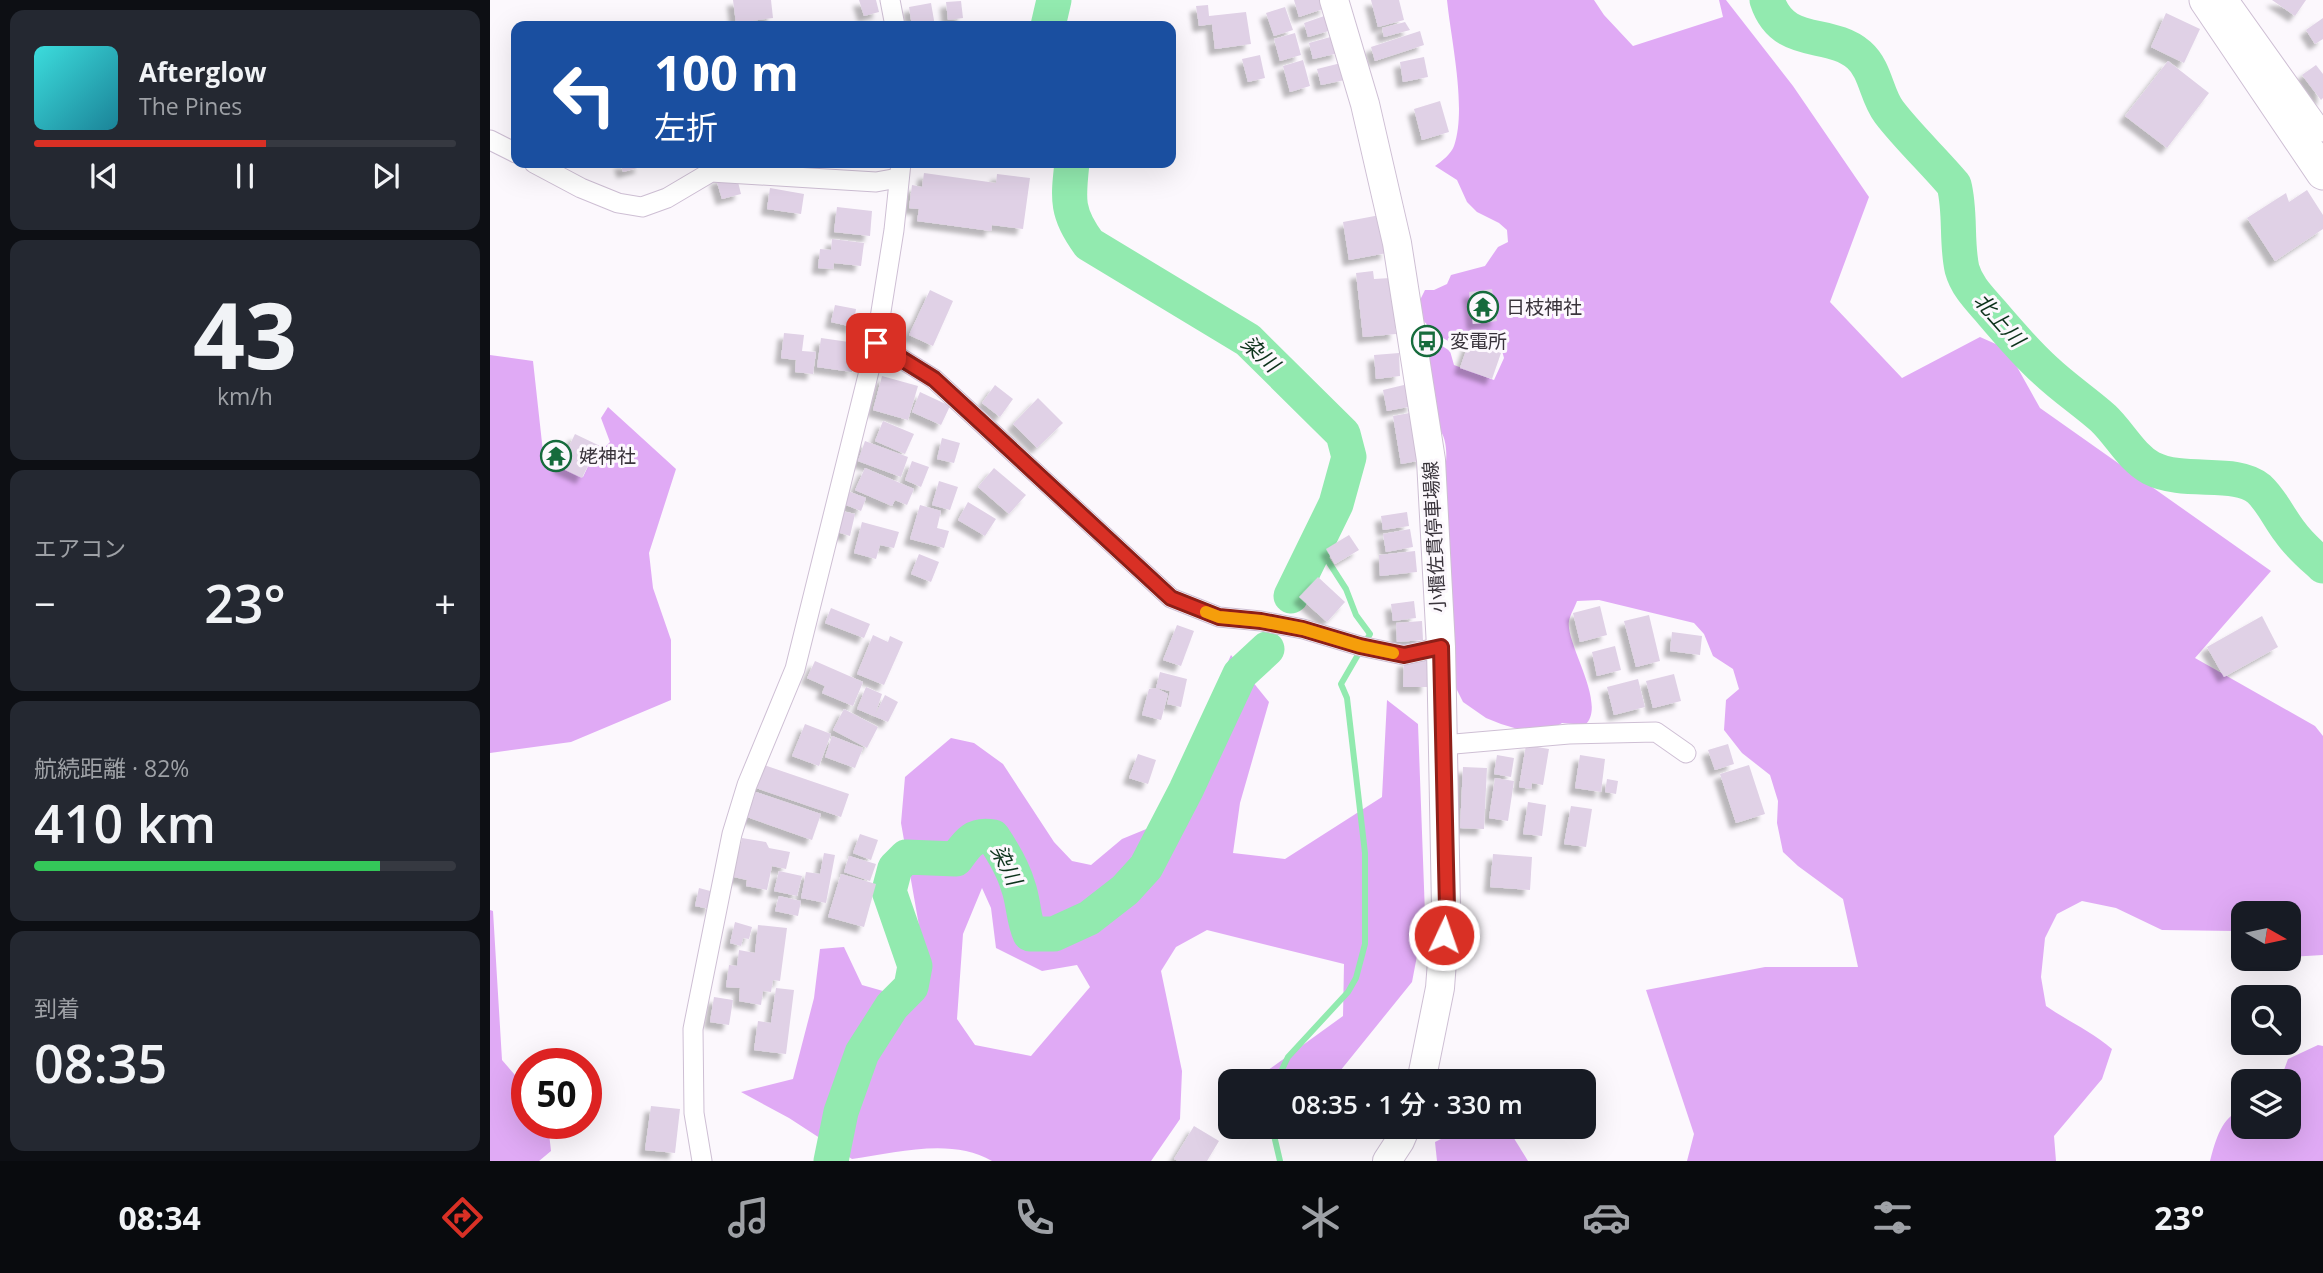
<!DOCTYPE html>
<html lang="ja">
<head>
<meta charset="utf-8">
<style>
  :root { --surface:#171b24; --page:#242831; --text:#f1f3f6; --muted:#9ea1a6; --line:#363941; --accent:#d93025 }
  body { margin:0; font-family:"Open Sans","Noto Sans JP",sans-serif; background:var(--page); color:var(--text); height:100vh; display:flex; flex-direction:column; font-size:26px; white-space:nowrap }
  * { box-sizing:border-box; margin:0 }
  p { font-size:23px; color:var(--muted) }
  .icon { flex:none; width:38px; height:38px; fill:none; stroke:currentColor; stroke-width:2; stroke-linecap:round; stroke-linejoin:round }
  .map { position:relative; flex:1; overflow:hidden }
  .drawer { display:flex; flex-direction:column; gap:10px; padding:10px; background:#0d0f14; width:490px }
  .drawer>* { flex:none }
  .banner { position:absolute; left:21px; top:21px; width:665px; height:147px; border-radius:14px; box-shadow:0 7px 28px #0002; background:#1a4fa0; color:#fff; overflow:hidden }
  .needle { width:46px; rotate:99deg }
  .buttons { position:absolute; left:1741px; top:901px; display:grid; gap:14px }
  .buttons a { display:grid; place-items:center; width:70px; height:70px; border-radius:14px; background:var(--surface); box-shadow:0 7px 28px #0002; font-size:35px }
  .speed { position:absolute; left:21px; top:1048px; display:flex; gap:14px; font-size:35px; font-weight:700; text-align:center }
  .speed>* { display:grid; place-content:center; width:91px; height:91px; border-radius:50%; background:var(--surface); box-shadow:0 7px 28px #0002; line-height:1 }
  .speed .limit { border:10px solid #d22; background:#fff; color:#111 }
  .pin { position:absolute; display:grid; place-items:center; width:60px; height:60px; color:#fff; margin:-30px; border-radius:14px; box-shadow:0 4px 10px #0006 }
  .me { position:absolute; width:77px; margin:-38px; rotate:3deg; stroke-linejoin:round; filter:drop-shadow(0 0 5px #0008) }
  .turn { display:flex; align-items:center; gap:24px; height:147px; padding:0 28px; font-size:32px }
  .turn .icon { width:91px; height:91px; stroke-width:2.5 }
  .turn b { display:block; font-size:49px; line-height:60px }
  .big { font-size:52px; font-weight:600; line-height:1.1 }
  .drawer .tile { flex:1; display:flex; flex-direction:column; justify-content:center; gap:10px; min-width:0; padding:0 24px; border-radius:14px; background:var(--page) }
  .drawer .dial { align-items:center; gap:0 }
  .dial b { font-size:91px; line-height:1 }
  .song { display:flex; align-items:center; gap:21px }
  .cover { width:84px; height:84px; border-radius:10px; background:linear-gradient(135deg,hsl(180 70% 55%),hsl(190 70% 35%)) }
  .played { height:7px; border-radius:4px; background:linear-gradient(90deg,var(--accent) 55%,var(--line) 55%) }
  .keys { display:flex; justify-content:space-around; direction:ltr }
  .heat { display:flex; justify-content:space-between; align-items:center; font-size:38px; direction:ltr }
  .charge { height:10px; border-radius:5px; background:linear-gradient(90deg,#34c759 82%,var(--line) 0) }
  .trip { position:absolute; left:728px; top:1069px; width:378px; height:70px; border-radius:14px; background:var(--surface); box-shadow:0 7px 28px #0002; font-weight:600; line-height:70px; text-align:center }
  .tabs { display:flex; height:112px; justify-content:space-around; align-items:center; background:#090b0e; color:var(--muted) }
  .tabs .icon { width:49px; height:49px }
  .tabs .current { color:var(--accent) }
  .tabs b { font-size:32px; color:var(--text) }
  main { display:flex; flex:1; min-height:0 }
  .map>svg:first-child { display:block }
  .forest { fill:#e0aaf5; fill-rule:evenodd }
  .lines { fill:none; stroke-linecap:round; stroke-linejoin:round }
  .stream { stroke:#92eaaf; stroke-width:6 }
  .river { stroke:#92eaaf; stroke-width:35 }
  .building { fill:#e0d1e6; filter:url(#shadow) }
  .minor-casing { stroke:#cebfd4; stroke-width:21 }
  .secondary-casing { stroke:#cebfd4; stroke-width:30 }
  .trunk-casing { stroke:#cebfd4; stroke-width:35 }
  .minor { stroke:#fff; stroke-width:19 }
  .secondary { stroke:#fff; stroke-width:28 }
  .trunk { stroke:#fff; stroke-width:33 }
  .route-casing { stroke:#8d1f18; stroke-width:18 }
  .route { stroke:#d93025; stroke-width:12 }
  .slow { stroke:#f59e0b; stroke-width:12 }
  .labels { text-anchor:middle; stroke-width:6; stroke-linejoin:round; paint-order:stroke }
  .poi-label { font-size:19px; fill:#39333b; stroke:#fcf8fd; text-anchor:start }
  .street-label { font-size:19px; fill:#39333b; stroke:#fcf8fd }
  .water-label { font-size:21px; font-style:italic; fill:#0c321b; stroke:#fcf8fd }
</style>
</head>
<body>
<main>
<section class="drawer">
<div class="tile">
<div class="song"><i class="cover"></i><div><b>Afterglow</b><p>The Pines</p></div></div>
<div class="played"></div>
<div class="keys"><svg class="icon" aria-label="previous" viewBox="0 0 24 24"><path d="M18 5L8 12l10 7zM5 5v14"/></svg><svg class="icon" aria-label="pause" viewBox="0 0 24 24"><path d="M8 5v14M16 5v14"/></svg><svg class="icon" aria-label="next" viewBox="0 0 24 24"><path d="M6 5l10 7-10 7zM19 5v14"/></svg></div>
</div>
<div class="tile dial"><b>43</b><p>km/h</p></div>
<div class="tile"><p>エアコン</p>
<div class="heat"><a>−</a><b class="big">23°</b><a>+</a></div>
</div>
<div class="tile"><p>航続距離 · 82%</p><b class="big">410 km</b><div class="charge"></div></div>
<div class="tile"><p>到着</p><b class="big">08:35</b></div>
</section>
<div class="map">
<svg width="1833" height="1161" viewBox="0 0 1833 1161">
  <defs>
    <filter id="shadow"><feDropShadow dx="-6" dy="6" stdDeviation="2" flood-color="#0004"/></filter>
  </defs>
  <rect width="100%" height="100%" fill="#fcf8fd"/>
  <g class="forest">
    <path d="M957 0H1104L1114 15 1143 46 1233 17 1229 0H1236L1303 86 1379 197 1340 302 1412 378 1490 337 1517 349 1550 408 1781 571 1705 658 1825 726 1833 736V955L1799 957V914H1754L1753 937 1744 931 1672 930 1626 908 1592 901 1567 914 1555 938 1551 977 1556 1006C1578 1021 1602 1032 1622 1049L1612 1079 1564 1136 1566 1161H1197L1204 1134 1156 990 1275 967H1368L1353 899 1308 866 1293 852 1287 823 1288 801 1280 775 1252 753 1234 730 1236 700 1249 689 1243 669 1223 656 1214 634 1204 623 1109 600 1087 601C1085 607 1080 615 1079 621 1075 643 1118 705 1095 725L1072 723 1062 729 1038 732 1011 724 996 718 973 702 962 680 955 471C957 457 958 439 948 427L932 344 941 339 960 351 964 365 1004 380 1014 358 1011 347 971 336 960 342 946 334 929 316 930 300 935 290H944L957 284 961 275 995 266 1008 247 1018 242 1017 230 1009 223 987 212 977 202 967 180 945 166C952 161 961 154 964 146 977 109 961 40 957 0Z"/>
    <path d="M0 355 43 361 53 452 69 467 93 477 108 445 114 448 120 442 111 418 118 407 186 469 159 553 163 588 181 640V700L81 742 0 753Z"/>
    <path d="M741 655 779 702 750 803 743 853 795 859 892 797 897 700 928 724 935 914 922 982 842 1081 767 1082V1078L853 1016 854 964 717 930 686 947 671 971 692 1071 690 1119 661 1161H502C461 1137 406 1153 362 1159L299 1118 251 1092 303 1079 324 998 330 949 354 947 372 985 428 1001 438 977 411 823 415 777 461 738 484 743 513 764 564 842 582 861 601 865 632 839 705 809 703 740ZM492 888 501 908 506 948 552 971 587 965 600 987 541 1056 485 1045 467 1019 473 934Z"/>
    <path d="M0 910 3 911 12 1060 37 1089V1124H58L61 1151 49 1161H0Z"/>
    <path d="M1828 1045 1833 1046V1161H1720C1726 1139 1731 1118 1753 1108L1754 1127H1799V1082L1790 1081 1798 1059Z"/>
    <path d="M975 1127H1017L1038 1161H947L945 1142Z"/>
  </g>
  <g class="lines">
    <g class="stream">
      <path d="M786 1082 798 1057 858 992 866 978 875 944V853L857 698 851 684 880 634 866 615 856 589 827 544"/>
      <path d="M782 1127 790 1161"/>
    </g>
    <g class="river">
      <path d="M1277 0C1293 49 1339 29 1369 55 1386 70 1386 95 1399 112 1418 137 1444 161 1464 185 1471 212 1466 242 1472 269 1477 287 1490 299 1502 313 1519 333 1536 353 1556 371 1574 388 1595 402 1613 418 1630 434 1641 457 1661 468 1694 485 1746 469 1769 489 1782 501 1789 518 1800 532 1809 545 1821 555 1833 566"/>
      <path d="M558 26 564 0"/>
      <path d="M582 163C578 199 576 213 599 244L758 340 853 434 859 457 846 504 801 596"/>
      <path d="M341 1161 351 1112 372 1053 402 1006 421 987 425 966 399 891 405 868 416 857 466 859C477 844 483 833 503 837 513 852 523 868 528 886 534 902 533 919 540 934H564L599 918 635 890 656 867 696 790 750 674 777 649"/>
    </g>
  </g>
  <g class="building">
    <path d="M243 0H281L283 18 246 23Z"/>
    <path d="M369 0H386L389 12 374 16Z"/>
    <path d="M804 0H833L836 8 809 17Z"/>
    <path d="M881 0H909L914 20 888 27Z"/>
    <path d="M1782 0H1816L1805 16Z"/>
    <path d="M471 1 473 18 458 20 456 2Z"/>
    <path d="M441 3 445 26H422L419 7Z"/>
    <path d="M718 5 719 16 756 12 761 44 725 49 722 24 709 26 706 6Z"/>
    <path d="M795 7 803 30 784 36 776 13Z"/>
    <path d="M1676 13 1710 29 1694 63 1661 47Z"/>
    <path d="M837 15 842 30 818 37 814 23Z"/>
    <path d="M1833 18V39L1825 44 1816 30Z"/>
    <path d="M915 22 920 30 894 37 892 28Z"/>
    <path d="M930 31 934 45 885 61 881 47Z"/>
    <path d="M805 33 811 55 790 61 784 39Z"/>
    <path d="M844 36 849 53 823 59 819 43Z"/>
    <path d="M770 55 775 78 758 82 752 59Z"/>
    <path d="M934 57 938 77 913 82 910 62Z"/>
    <path d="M813 60 820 86 800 92 793 66Z"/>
    <path d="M1678 61 1719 93 1677 148 1635 116Z"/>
    <path d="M851 63 855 80 831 85 827 69Z"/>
    <path d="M1826 65 1833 74V98L1831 100 1812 75Z"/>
    <path d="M950 101 959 132 932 140 924 109Z"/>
    <path d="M130 163H150L151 167 133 172Z"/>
    <path d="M434 173 506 183 507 174 540 178 533 229 502 225 501 231 427 221 429 209 419 208 422 185 432 187Z"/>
    <path d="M246 174 251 194 232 199 226 179Z"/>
    <path d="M280 188 314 194 311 214 277 209Z"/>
    <path d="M1817 190 1833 215V229L1785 261 1757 218 1796 193 1799 202Z"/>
    <path d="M347 207 382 211 380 236 344 232Z"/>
    <path d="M890 215 897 253 859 260 853 222Z"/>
    <path d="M342 239 374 243 371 266 344 263 343 269 328 268 330 249 341 250Z"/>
    <path d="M883 271 884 279 900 278 906 334 873 337 866 273Z"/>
    <path d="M1002 289 1007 321 983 324 979 292Z"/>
    <path d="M440 290 463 301 443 346 419 335Z"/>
    <path d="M345 305 366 309 363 327 341 322Z"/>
    <path d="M294 333 314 335 312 351 326 352 323 374 305 372 306 360 291 358Z"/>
    <path d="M331 338 366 343 362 372 327 367Z"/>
    <path d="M979 342 1011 353 1002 379 970 368Z"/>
    <path d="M909 353 910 376 886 379 884 355Z"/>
    <path d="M392 376 428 386 418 420 383 410Z"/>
    <path d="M918 384 923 406 897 411 893 390Z"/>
    <path d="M505 385 523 399 510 417 492 403Z"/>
    <path d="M430 392 460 406 451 425 422 412Z"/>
    <path d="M548 398 573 423 547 448 523 424Z"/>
    <path d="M925 412 933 460 911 464 903 416Z"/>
    <path d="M393 421 424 434 415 454 385 441Z"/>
    <path d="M85 434 108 445 92 478 69 467Z"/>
    <path d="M452 438 470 443 464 463 447 459Z"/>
    <path d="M375 441 418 457 411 477 368 461Z"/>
    <path d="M422 461 439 467 431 487 415 480Z"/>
    <path d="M375 468 424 489 417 505 405 500 402 506 365 490Z"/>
    <path d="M504 468 536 495 519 514 488 487Z"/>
    <path d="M449 481 468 487 460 510 442 505Z"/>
    <path d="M355 490 376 498 371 511 351 503Z"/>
    <path d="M478 502 506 519 495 536 468 520Z"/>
    <path d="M430 505 451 511 447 528 459 531 454 548 420 539Z"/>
    <path d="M352 511 365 514 360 536 347 532Z"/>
    <path d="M917 512 919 526 893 530 891 516Z"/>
    <path d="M372 522 409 532 404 548 390 545 386 559 364 553Z"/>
    <path d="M920 529 923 547 896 552 893 534Z"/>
    <path d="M859 535 869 550 845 564 836 549Z"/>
    <path d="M925 551 927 572 890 576 889 555Z"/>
    <path d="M429 554 449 562 441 582 421 574Z"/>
    <path d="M828 577 855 602 837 622 809 597Z"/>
    <path d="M924 601 926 618 903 621 901 604Z"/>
    <path d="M1110 606 1117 635 1090 642 1083 613Z"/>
    <path d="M341 608 380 624 374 638 335 623Z"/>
    <path d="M1159 615 1170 661 1146 667 1134 621Z"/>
    <path d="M1772 616 1788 647 1734 677 1717 647Z"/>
    <path d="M932 621 933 640 907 642 906 623Z"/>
    <path d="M687 625 704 631 691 666 673 660Z"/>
    <path d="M1182 632 1212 636 1210 655 1180 651Z"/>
    <path d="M383 635 398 642 400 636 413 642 394 685 367 674Z"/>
    <path d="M1125 646 1131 670 1107 676 1102 652Z"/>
    <path d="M325 661 373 682 363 706 332 693 335 686 317 678Z"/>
    <path d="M914 661H937V687H913Z"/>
    <path d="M670 672 697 679 691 707 677 704 680 691 666 688Z"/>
    <path d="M1184 674 1191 701 1163 708 1156 681Z"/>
    <path d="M1148 679 1155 707 1124 715 1117 687Z"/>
    <path d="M376 687 392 694 385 715 395 695 408 702 398 722 367 709Z"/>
    <path d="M666 688 678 694 671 720 652 715 659 689Z"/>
    <path d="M354 709 388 727 377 748 343 730Z"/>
    <path d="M315 724 341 734 329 766 302 756Z"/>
    <path d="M342 736 373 748 365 768 335 757Z"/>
    <path d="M1238 744 1244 764 1225 770 1218 750Z"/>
    <path d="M1036 745 1059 749 1053 785 1042 783 1041 789 1029 787Z"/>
    <path d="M648 754 666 760 658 784 639 778Z"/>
    <path d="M1007 755 1024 758 1021 777 1004 774Z"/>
    <path d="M1090 755 1115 759 1111 792 1085 788Z"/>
    <path d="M274 765 359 794 351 817 266 788Z"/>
    <path d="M1259 765 1275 814 1246 823 1230 774Z"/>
    <path d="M973 767 997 768 994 829 970 828Z"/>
    <path d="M1005 778 1024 781 1018 821 999 818Z"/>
    <path d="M1117 779 1128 781 1126 794 1115 792Z"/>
    <path d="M266 792 331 814 322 840 257 817Z"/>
    <path d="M1038 802 1056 805 1052 836 1033 834Z"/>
    <path d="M1081 806 1102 809 1096 847 1074 844Z"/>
    <path d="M370 834 388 840 381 860 363 853Z"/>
    <path d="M252 838 276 842 279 848 300 852 296 869 282 866 277 890 256 886 257 880 244 877Z"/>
    <path d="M334 853 345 855 336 903 311 898 316 872 330 874Z"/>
    <path d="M1003 854 1042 857 1040 890 1000 887Z"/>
    <path d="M359 856 386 864 380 881 354 872Z"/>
    <path d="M289 871 312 876 307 896 284 891Z"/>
    <path d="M351 874 386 884 374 927 338 917Z"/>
    <path d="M209 888 224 892 220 909 205 906Z"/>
    <path d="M289 896 311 901 308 916 285 911Z"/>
    <path d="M245 922 262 927 259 939 253 938 251 946 240 943Z"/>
    <path d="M268 925 297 928 290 981 283 980 281 992 273 991 271 1005 249 1001 250 988 236 987 239 965 247 966 249 950 265 953Z"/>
    <path d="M286 988 304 990 296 1054 264 1050 268 1021 281 1023Z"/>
    <path d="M224 997 243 1000 239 1025 220 1022Z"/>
    <path d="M161 1106 190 1109 185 1153 155 1150Z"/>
    <path d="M704 1126 729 1141 717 1161H688L684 1159Z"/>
  </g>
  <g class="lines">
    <g class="minor-casing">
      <g id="minor">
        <path d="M400 0 405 26"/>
        <path d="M1739 0 1833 132"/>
        <path d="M0 140 26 153"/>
        <path d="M44 163 91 188 128 203 152 207 177 198 221 172 386 182 408 178"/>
        <path d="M386 343 444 379 681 598 729 617 771 621 813 629 870 646 914 655 951 647"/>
        <path d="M953 745 1079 734 1166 732 1196 753"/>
        <path d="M212 1161 204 1113 203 1029 242 834 257 785 305 669 386 343 404 230 411 163"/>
      </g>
    </g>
    <g class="secondary-casing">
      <g id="secondary">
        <path d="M844 0 875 104 907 243 941 460 951 647 956 908 950 988 931 1082"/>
        <path d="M897 1161 910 1141 916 1127"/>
      </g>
    </g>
    <g class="trunk-casing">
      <path id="trunk" d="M1716 0 1833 173"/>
    </g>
    <use href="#minor" class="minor"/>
    <use href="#secondary" class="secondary"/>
    <use href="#trunk" class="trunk"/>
  </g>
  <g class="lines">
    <g class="route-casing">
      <path id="route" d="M386 343 444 379 681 598 729 617 771 621 813 629 870 646 914 655 951 647 957 908 954 935"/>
    </g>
    <use href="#route" class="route"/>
    <path class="slow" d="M716 612 729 617 771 621 813 629 870 646 903 653"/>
  </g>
  <defs>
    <g id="temple-ring" transform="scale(1.575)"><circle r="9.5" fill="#fcf8fd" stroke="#166b3c" stroke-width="1.5"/><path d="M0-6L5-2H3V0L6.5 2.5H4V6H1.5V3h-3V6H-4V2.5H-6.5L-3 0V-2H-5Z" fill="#166b3c"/></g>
    <g id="bus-ring" transform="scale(1.575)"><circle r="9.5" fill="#fcf8fd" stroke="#166b3c" stroke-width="1.5"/><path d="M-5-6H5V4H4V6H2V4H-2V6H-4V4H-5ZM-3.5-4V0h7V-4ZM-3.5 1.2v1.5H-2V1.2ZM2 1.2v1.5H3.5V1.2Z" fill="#166b3c"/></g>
  </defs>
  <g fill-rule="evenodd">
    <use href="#temple-ring" x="993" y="307"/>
    <use href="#bus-ring" x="937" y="341"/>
    <use href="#temple-ring" x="66" y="456"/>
  </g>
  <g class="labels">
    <g class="poi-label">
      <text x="1016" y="314">日枝神社</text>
      <text x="960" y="348">変電所</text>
      <text x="89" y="463">姥神社</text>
    </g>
    <g class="street-label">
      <text transform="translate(944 537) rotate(-93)" y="7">小櫃佐貫停車場線</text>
    </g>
    <g class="water-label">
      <text transform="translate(1509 320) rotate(48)" y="7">北上川</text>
      <text transform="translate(770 354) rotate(42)" y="7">染川</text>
      <text transform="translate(516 865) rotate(64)" y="7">染川</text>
    </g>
  </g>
</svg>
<div class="buttons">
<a><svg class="needle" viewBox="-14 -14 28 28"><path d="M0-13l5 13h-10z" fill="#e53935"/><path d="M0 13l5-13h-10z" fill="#9ea1a6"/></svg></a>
<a><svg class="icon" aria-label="search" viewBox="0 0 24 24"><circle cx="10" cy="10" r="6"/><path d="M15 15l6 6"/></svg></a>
<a><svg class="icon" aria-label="layers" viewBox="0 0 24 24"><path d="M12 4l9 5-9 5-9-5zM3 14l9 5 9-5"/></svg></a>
</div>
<div class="speed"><div class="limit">50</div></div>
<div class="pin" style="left:386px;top:343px;background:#d93025"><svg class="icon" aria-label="arrive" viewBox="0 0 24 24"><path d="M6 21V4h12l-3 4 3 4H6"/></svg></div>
<svg class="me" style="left:954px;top:935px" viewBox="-20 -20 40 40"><circle r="17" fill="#d93025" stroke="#fff" stroke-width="3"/><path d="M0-11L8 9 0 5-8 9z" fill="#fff"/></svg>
<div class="trip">08:35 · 1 分 · 330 m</div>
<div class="banner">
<div class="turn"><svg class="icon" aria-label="left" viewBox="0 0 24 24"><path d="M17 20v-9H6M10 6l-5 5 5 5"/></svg><div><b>100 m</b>左折</div></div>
</div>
</div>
</main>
<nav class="tabs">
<b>08:34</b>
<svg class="icon current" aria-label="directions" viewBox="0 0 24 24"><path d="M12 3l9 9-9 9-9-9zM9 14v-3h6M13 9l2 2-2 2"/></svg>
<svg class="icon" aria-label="music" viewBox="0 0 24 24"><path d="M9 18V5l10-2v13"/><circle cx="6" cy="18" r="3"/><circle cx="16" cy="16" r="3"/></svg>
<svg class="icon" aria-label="phone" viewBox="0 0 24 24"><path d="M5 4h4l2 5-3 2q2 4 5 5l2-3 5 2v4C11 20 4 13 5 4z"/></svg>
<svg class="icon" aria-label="climate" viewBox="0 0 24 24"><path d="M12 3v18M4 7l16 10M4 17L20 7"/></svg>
<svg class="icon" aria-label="car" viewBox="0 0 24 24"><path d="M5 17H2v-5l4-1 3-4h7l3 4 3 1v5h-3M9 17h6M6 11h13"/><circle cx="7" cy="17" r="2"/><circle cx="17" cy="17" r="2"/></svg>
<svg class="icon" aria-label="filters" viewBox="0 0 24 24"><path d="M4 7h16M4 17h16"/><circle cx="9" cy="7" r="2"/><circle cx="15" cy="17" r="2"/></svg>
<b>23°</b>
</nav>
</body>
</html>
